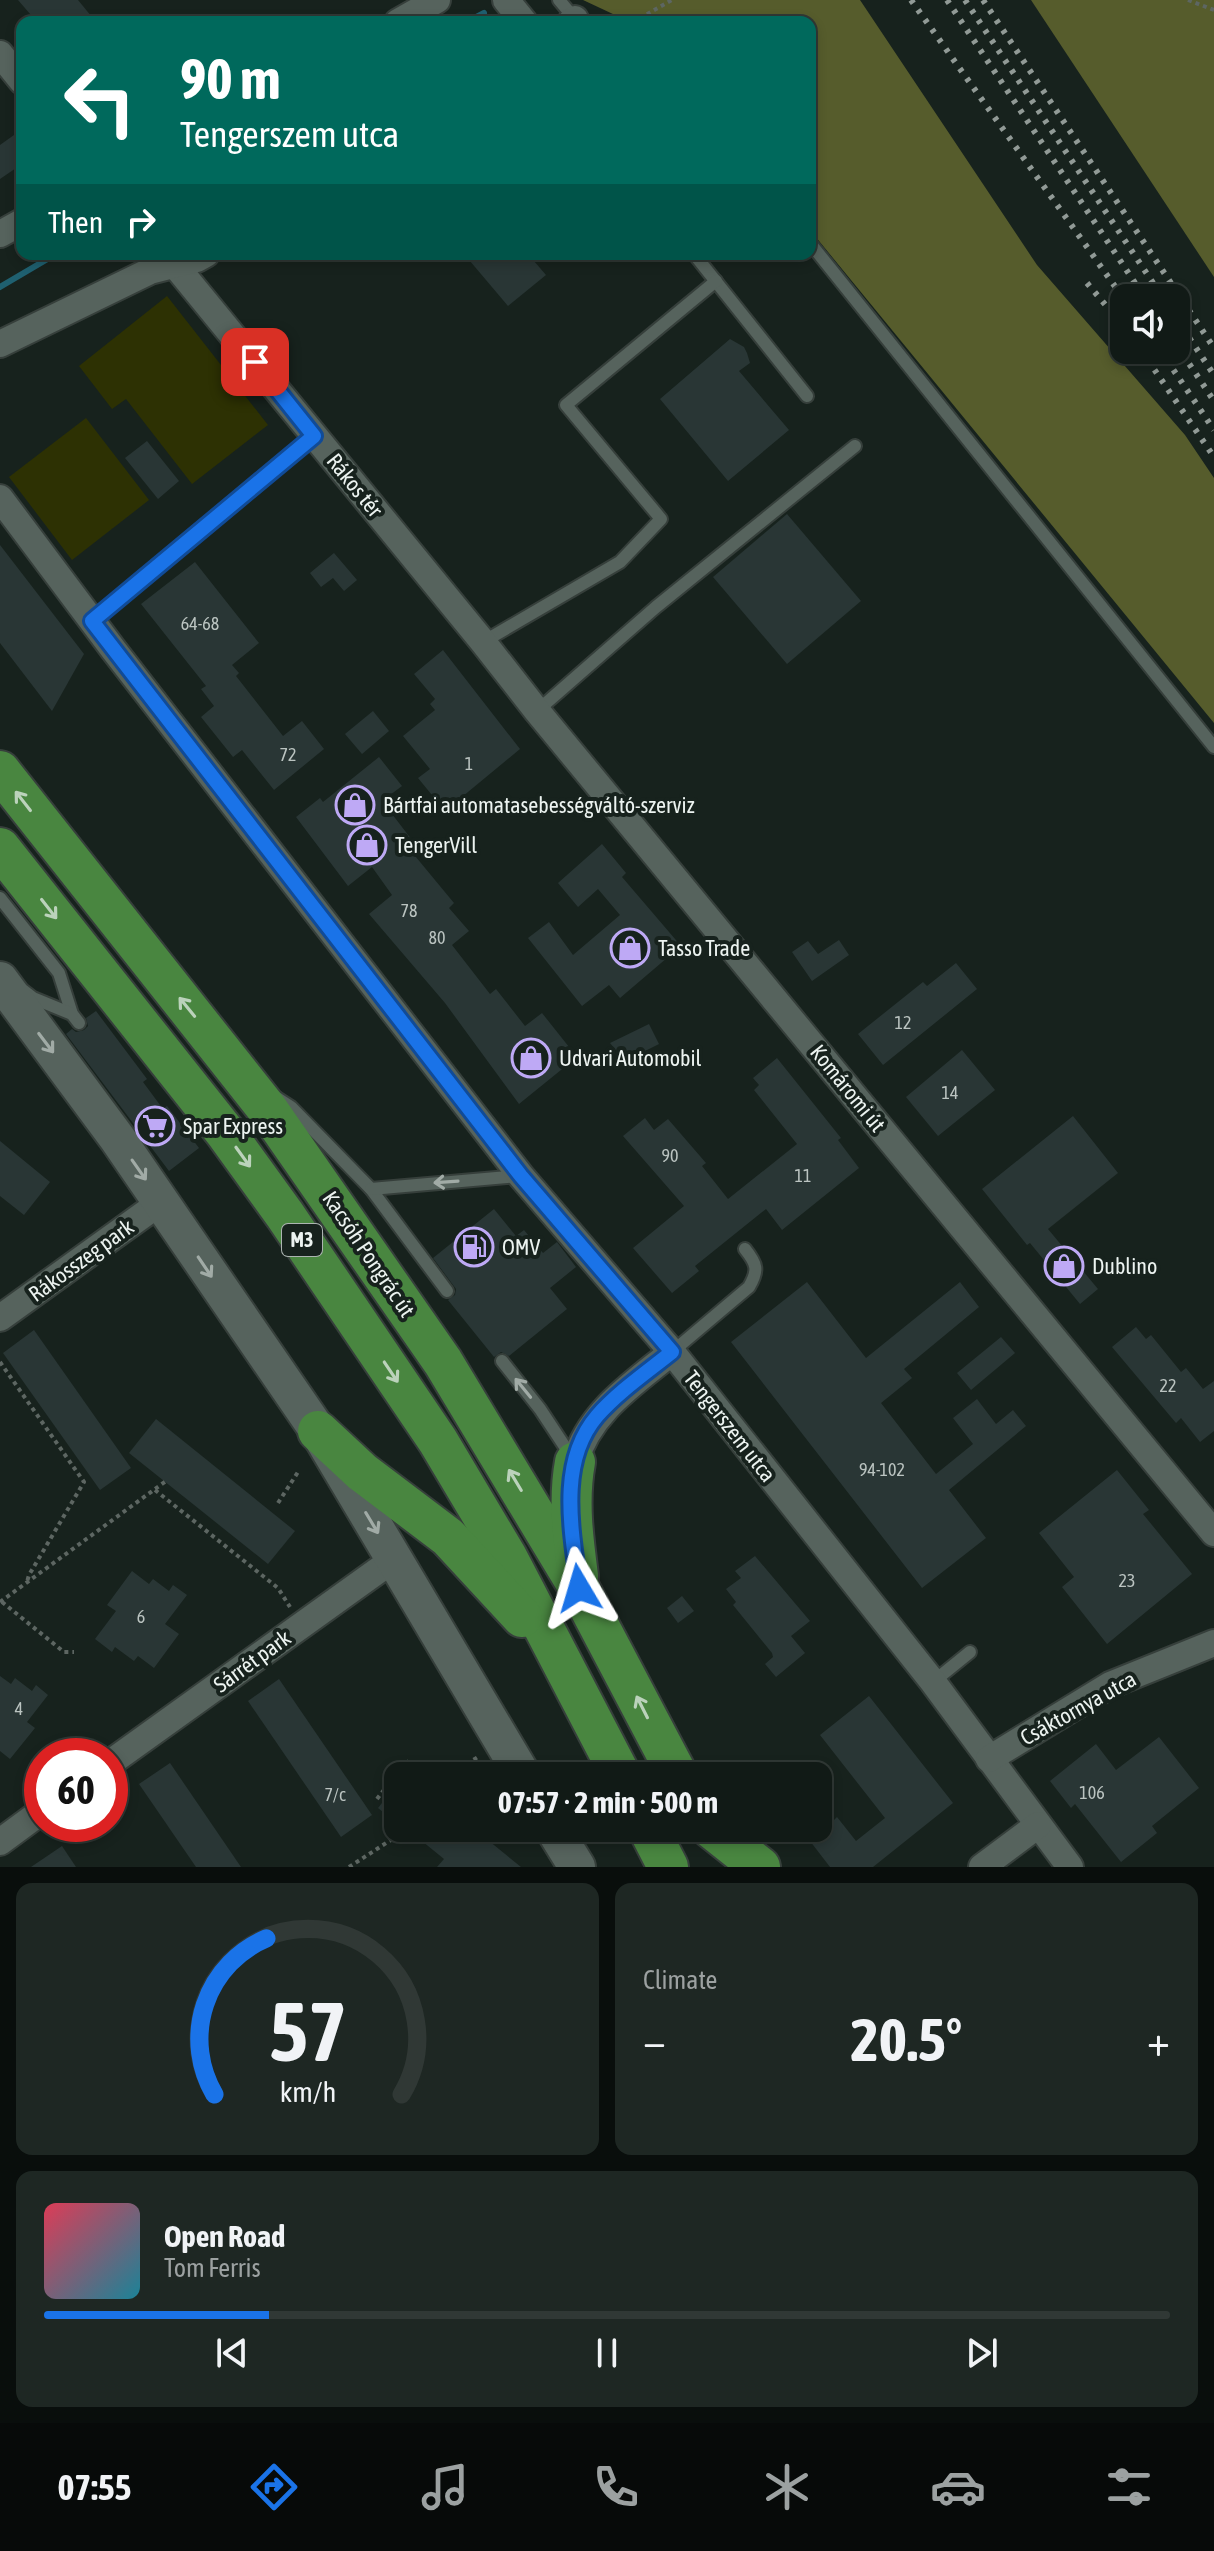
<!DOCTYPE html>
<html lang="en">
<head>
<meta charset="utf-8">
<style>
  :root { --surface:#111a16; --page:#1e2723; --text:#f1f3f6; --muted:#9ca1a1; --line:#303835; --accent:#1a73e8 }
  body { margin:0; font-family:"Asap Condensed",sans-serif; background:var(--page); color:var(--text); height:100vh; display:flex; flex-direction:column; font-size:30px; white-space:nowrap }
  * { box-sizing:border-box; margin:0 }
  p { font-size:26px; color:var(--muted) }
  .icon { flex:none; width:44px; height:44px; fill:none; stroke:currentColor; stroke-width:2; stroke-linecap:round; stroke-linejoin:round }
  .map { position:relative; height:1867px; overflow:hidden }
  .details { display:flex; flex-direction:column; gap:16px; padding:16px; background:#090e0c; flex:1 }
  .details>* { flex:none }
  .hud { position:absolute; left:16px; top:16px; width:800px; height:244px; border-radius:16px; box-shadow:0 4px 12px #0003,0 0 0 2px var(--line); background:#00695c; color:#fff; overflow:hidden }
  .fabs { position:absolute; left:1110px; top:284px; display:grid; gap:16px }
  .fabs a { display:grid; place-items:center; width:80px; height:80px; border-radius:16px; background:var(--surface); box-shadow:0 4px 12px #0003,0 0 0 2px var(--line); font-size:40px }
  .speed { position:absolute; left:24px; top:1738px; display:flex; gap:16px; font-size:40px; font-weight:700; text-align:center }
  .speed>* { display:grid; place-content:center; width:104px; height:104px; border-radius:50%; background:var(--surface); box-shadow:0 4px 12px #0003,0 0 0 2px var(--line); line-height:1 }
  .speed .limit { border:12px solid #d22; background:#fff; color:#111 }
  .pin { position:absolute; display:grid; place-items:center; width:68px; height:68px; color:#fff; margin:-34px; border-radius:16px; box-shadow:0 4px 12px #0006 }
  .me { position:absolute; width:88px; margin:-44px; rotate:353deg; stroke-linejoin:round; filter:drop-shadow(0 0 6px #0008) }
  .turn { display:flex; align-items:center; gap:28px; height:168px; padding:0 32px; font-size:36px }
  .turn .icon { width:104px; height:104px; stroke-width:2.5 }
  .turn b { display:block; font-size:56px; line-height:68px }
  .then { display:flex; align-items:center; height:76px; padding:0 32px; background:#0003; gap:16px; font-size:30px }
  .big { font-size:60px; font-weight:700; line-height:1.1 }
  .details .card { flex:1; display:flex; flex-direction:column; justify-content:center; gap:12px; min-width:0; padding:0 28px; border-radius:16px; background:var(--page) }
  .details .dial { align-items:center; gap:0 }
  .dial svg { height:208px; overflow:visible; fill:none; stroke:var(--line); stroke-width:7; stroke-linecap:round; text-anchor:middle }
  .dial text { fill:var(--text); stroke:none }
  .song { display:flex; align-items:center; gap:24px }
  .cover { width:96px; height:96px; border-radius:12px; background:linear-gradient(135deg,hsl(350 70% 55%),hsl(190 70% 35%)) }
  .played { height:8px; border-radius:4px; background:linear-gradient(90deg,var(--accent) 20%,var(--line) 20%) }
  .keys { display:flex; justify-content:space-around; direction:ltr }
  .heat { display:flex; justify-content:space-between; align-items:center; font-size:44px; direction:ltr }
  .details .tiles { flex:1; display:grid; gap:16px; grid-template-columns:1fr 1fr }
  .card:last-child { grid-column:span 2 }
  .trip { position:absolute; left:384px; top:1762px; width:448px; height:80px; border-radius:16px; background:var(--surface); box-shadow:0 4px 12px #0003,0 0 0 2px var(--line); font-weight:700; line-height:80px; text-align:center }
  .tabs { display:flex; height:128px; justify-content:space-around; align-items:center; background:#070a09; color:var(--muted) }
  .tabs .icon { width:56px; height:56px }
  .tabs .on { color:var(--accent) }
  .tabs b { font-size:36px; color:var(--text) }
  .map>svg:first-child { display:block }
  .green { fill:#2d3103 }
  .forest { fill:#565c2c }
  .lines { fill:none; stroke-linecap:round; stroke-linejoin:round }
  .stream { stroke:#1f6070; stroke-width:6 }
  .building { fill:#293635 }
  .lane-casing { stroke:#363f3b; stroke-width:16 }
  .street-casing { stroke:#363f3b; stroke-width:30 }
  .secondary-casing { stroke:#363f3b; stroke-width:40 }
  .primary-casing { stroke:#363f3b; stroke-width:44 }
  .path { stroke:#5d6662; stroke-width:4; stroke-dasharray:4 4; stroke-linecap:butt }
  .lane { stroke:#56635d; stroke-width:12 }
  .street { stroke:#56635d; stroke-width:26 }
  .secondary { stroke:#56635d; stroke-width:36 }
  .primary { stroke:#498640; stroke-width:40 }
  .rail { stroke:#919a96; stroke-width:6; stroke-dasharray:4 8; stroke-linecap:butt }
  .oneway { stroke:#bbd2bb }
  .oneway2 { stroke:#a1aba6 }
  .route-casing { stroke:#114b97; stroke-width:20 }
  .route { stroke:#1a73e8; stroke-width:14 }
  .labels { text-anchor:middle; stroke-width:8; stroke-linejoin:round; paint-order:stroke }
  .number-label { font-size:18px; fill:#bbc4c1 }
  .shield { fill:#17221d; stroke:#acb4b1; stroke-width:2 }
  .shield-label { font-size:20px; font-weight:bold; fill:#ecf3f0 }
  .street-label { font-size:22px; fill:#ecf3f0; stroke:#17221d }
  .poi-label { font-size:22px; fill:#ecf3f0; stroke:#17221d; text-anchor:start }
</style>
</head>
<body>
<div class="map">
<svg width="1214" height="1867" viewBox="0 0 1214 1867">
  <rect width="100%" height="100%" fill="#17221d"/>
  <g class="green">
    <path d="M167 296 268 425 192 484 126 399 112 409 79 366Z"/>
    <path d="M86 418 149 500 72 560 9 477Z"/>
  </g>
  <g class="forest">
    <path d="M583 0H860L1037 265 1185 435 1214 478V723L810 230V22H630Z"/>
    <path d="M1031 0H1214V277Z"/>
  </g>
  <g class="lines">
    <g class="stream">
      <path d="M467 22 484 13"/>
      <path d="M0 287 56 254"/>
    </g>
  </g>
  <g class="building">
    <path d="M18 0H78L96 22H37Z"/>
    <path d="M14 135 22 146V164L0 179V145Z"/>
    <path d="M464 254H528L546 275 508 306Z"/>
    <path d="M730 339 744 347 747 353 750 363 739 371 789 430 728 481 660 399Z"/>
    <path d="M147 441 179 481 158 499 125 458Z"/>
    <path d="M787 514 861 601 787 664 713 577Z"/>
    <path d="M0 545 84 654 52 711 0 643Z"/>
    <path d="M334 553 357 580 344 591 333 578 321 587 310 573Z"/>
    <path d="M195 562 259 643 232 665 239 673 236 676 283 736 302 721 324 749 274 790 242 750 233 757 201 717 214 706 201 689 206 686 141 604Z"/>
    <path d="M443 650 520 749 445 811 418 778 430 769 403 736 435 710 430 704 435 699 414 674Z"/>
    <path d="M373 711 389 731 362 754 345 734Z"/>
    <path d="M379 757 402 786 382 801 412 840 406 845 454 903 449 908 469 931 452 945 490 994 496 989 525 1026 542 1013 577 1057 519 1104 445 1003 369 914 392 895 372 867 348 886 296 817 320 798 323 802Z"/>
    <path d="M602 844 626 873 622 877 681 946 620 998 609 985 582 1006 528 938 549 922 573 955 620 915 598 889 578 907 558 883Z"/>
    <path d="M839 940 849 955 812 981 792 952 808 941 818 954Z"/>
    <path d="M956 963 977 989 883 1065 858 1034 923 982 927 986Z"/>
    <path d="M96 1011 147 1079 143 1082 163 1109 167 1106 199 1148 169 1171 66 1034 72 1029 76 1032 84 1030 88 1026 86 1018Z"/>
    <path d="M649 1024 659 1044 625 1061 610 1043Z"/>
    <path d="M962 1050 995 1090 938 1136 906 1097Z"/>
    <path d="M777 1058 841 1138 838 1140 859 1168 782 1230 766 1209 695 1266 699 1271 672 1293 633 1248 684 1206 623 1136 645 1118 654 1130 668 1119 706 1163 702 1166 728 1199 797 1144 754 1090 759 1085 753 1078Z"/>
    <path d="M1073 1116 1118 1173 1048 1229 1098 1289 1080 1304 1030 1243 1027 1245 982 1189Z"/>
    <path d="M0 1141 50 1182 24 1215 0 1196Z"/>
    <path d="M494 1209 516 1236 524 1230 543 1253 557 1242 576 1267 550 1288 567 1309 509 1356 501 1352 494 1357 448 1300 455 1295 456 1289 433 1258Z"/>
    <path d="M807 1282 866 1358 960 1282 979 1307 904 1369 912 1378 881 1403 936 1474 973 1444 953 1418 977 1399 996 1424 1013 1410 1026 1426 949 1490 986 1538 922 1588 731 1342Z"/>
    <path d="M1136 1327 1146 1339 1151 1335 1181 1372 1186 1368 1203 1389 1214 1381V1431L1200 1442 1181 1418 1176 1423 1112 1347Z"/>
    <path d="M34 1330 131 1468 100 1490 3 1353Z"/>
    <path d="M1001 1337 1015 1353 971 1390 957 1373Z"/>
    <path d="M156 1419 295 1531 268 1564 129 1453Z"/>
    <path d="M1117 1470 1149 1510 1143 1514 1192 1574 1107 1644 1062 1587 1074 1577 1039 1533Z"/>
    <path d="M755 1556 810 1621 791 1636 805 1653 776 1677 765 1664 773 1657 772 1653 733 1605 736 1602 726 1589 741 1578 735 1571Z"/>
    <path d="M132 1571 149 1584 153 1579 169 1591 173 1585 187 1595 165 1624 179 1634 154 1668 138 1656 134 1661 115 1647 112 1652 95 1639 116 1611 107 1605Z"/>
    <path d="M682 1596 694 1611 678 1623 667 1608Z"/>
    <path d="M0 1676 11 1684 15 1678 32 1691 36 1685 48 1695 27 1722 35 1728 10 1759 0 1751Z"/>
    <path d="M279 1679 372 1815 341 1837 248 1701Z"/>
    <path d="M869 1696 953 1803 873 1867H830L800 1828H818V1800L834 1820 837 1817 856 1841 885 1818 820 1735Z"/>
    <path d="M1159 1737 1199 1788 1152 1826 1157 1833 1121 1862 1075 1804 1071 1808 1050 1781 1096 1744 1116 1770Z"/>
    <path d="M170 1763 241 1867H196L139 1784Z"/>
    <path d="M398 1783V1824L378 1808Z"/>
    <path d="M406 1828H473L521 1867H437L444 1859Z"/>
    <path d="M62 1846 76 1867H31Z"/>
  </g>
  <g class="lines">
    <g class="lane-casing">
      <g id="lane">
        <path d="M559 0 575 19"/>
        <path d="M810 243 1214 747"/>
        <path d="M694 254 807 396"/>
        <path d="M92 621 314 436"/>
        <path d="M483 642 620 562 661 519 566 405 716 281"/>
        <path d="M537 711 656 607 855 446"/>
        <path d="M0 898 59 973 72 1014 79 1023"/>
        <path d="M24 991 33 998 72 1014"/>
        <path d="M277 1098 291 1107 371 1189 447 1291"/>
        <path d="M371 1189 519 1176"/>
        <path d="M672 1352 749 1287C759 1270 757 1264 745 1249"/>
        <path d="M502 1361 540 1409 573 1459"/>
        <path d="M933 1682 970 1652"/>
      </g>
    </g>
    <g class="street-casing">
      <g id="street">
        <path d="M506 0 524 22"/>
        <path d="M398 22 437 0"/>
        <path d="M571 22 575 19"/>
        <path d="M0 54 22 81"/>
        <path d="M0 234 22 222"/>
        <path d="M166 254 483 642 537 711 1214 1533"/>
        <path d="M0 344 150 271 197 259 206 254"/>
        <path d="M0 498 113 649 521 1176 672 1352 933 1682 1070 1867"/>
        <path d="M0 1318 161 1202"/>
        <path d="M575 1462C589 1412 633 1384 672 1352"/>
        <path d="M989 1759 1110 1685 1214 1643"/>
        <path d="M110 1763 394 1559"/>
        <path d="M0 1842 42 1811"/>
        <path d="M982 1867 1038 1825"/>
      </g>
    </g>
    <g class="secondary-casing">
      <g id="secondary">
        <path d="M0 980 117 1138 318 1431 523 1776"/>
        <path d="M553 1828 577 1867"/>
      </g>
    </g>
    <g class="primary-casing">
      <g id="primary">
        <path d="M0 771 268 1110 443 1362 579 1588 678 1776"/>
        <path d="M0 848 225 1132 285 1215 438 1441 507 1557 621 1776"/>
        <path d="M318 1431 362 1472 448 1537 522 1617"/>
        <path d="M575 1462C568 1500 573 1538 578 1576"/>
        <path d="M648 1828 668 1867"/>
        <path d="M711 1828 760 1867"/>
      </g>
    </g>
    <g class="path">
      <path d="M1188 0 1214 10"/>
      <path d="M633 22 672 0"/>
      <path d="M0 1362 84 1482 29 1575 27 1582"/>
      <path d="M155 1490 278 1588 290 1607"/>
      <path d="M278 1503 298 1472"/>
      <path d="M0 1602 166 1481"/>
      <path d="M2 1602 64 1652H74"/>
      <path d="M446 1776 478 1757"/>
      <path d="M377 1799 406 1761 425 1776"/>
      <path d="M349 1867 397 1836"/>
    </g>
    <use href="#lane" class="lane"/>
    <use href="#street" class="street"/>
    <use href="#secondary" class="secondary"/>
    <use href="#primary" class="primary"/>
    <g class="rail">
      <path d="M911 0 1124 299"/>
      <path d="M947 0 1145 298"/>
      <path d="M965 0 1163 298"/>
      <path d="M983 0 1214 348"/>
      <path d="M1087 283 1124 327"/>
      <path d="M1176 318 1214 375"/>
      <path d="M1176 344 1214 401"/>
      <path d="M1141 350 1214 457"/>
      <path d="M1160 350 1214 430"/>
    </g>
  </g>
  <defs><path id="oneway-shaft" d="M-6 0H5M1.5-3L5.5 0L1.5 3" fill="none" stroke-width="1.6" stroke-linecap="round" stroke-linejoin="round" transform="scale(2)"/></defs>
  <g class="oneway">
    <use href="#oneway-shaft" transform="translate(23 801) rotate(-128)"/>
    <use href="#oneway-shaft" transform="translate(49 909) rotate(52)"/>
    <use href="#oneway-shaft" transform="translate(187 1007) rotate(-129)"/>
    <use href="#oneway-shaft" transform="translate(243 1157) rotate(54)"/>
    <use href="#oneway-shaft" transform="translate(391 1372) rotate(56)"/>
    <use href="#oneway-shaft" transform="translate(515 1480) rotate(-121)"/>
    <use href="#oneway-shaft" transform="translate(642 1707) rotate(-117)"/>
  </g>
  <g class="oneway2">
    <use href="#oneway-shaft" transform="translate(46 1043) rotate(53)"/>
    <use href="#oneway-shaft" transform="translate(139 1170) rotate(55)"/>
    <use href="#oneway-shaft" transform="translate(446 1182) rotate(176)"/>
    <use href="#oneway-shaft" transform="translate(205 1267) rotate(56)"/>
    <use href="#oneway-shaft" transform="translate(523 1388) rotate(-129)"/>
    <use href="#oneway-shaft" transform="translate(372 1523) rotate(59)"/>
  </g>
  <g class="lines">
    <g class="route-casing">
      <path id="route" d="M255 362 314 436 92 621 521 1176 672 1352C647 1372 618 1392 597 1416 557 1463 572 1532 579 1588"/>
    </g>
    <use href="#route" class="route"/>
  </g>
  <defs>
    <g id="shop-ring" transform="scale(2)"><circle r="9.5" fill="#17221d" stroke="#bea9f5" stroke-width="1.5"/><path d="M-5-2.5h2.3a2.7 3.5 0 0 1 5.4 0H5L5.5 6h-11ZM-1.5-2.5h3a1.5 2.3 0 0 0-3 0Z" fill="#bea9f5"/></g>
    <g id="supermarket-ring" transform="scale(2)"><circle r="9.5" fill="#17221d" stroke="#bea9f5" stroke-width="1.5"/><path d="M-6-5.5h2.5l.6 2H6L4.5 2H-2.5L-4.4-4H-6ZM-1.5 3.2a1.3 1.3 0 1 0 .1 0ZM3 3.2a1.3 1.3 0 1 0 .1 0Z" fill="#bea9f5"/></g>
    <g id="fuel-ring" transform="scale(2)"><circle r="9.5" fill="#17221d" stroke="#bea9f5" stroke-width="1.5"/><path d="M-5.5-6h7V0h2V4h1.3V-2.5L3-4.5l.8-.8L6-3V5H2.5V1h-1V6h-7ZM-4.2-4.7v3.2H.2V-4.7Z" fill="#bea9f5"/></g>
  </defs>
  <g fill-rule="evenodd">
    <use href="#shop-ring" x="355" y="805"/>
    <use href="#shop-ring" x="367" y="845"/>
    <use href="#shop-ring" x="630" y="948"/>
    <use href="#shop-ring" x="531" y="1058"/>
    <use href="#supermarket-ring" x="155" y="1126"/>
    <use href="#fuel-ring" x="474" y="1247"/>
    <use href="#shop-ring" x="1064" y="1266"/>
  </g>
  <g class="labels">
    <g class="number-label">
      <text x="200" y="630">64-68</text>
      <text x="288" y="761">72</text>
      <text x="469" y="770">1</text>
      <text x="409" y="917">78</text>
      <text x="437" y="944">80</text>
      <text x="903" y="1029">12</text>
      <text x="950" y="1099">14</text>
      <text x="670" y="1162">90</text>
      <text x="803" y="1182">11</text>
      <text x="1168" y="1392">22</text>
      <text x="882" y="1476">94-102</text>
      <text x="1127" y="1587">23</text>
      <text x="141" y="1623">6</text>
      <text x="19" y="1715">4</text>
      <text x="1092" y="1799">106</text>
      <text x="335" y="1801">7/c</text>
    </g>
    <rect class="shield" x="282" y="1224" width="40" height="32" rx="6"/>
    <g class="shield-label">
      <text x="302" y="1247">M3</text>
    </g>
    <g class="street-label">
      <text transform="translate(355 485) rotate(51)" y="8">Rákos tér</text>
      <text transform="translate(848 1088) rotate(51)" y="8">Komáromi út</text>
      <text transform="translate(369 1254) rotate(56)" y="8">Kacsóh Pongrác út</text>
      <text transform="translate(81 1260) rotate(-36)" y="8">Rákosszeg park</text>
      <text transform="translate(730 1426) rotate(52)" y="8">Tengerszem utca</text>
      <text transform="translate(252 1661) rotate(-36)" y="8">Sárrét park</text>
      <text transform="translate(1078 1708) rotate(-29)" y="8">Csáktornya utca</text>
    </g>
    <g class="poi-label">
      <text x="383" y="813">Bártfai automatasebességváltó-szerviz</text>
      <text x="395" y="853">TengerVill</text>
      <text x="658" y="956">Tasso Trade</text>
      <text x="559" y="1066">Udvari Automobil</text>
      <text x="183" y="1134">Spar Express</text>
      <text x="502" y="1255">OMV</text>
      <text x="1092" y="1274">Dublino</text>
    </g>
  </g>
</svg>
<div class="fabs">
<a><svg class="icon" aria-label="sound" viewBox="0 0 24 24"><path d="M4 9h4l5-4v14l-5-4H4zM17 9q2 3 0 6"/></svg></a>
</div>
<div class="speed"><div class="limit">60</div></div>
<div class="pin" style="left:255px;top:362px;background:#d93025"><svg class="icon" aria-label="arrive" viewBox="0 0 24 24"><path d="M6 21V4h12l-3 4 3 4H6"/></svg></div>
<svg class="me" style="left:579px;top:1588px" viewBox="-20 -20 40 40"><path d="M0-17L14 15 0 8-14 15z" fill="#1a73e8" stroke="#fff" stroke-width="4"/></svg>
<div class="trip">07:57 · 2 min · 500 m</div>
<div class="hud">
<div class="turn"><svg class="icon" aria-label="left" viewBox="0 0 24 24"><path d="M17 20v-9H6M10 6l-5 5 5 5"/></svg><div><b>90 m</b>Tengerszem utca</div></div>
<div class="then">Then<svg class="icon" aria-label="right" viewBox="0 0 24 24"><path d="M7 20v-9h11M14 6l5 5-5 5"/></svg></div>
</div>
</div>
<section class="details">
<div class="tiles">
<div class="card dial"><svg viewBox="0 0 100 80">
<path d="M14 69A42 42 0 1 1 86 69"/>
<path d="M14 69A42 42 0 0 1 34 9" stroke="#1a73e8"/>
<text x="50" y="56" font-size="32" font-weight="700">57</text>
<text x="50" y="72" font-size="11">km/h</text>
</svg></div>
<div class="card"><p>Climate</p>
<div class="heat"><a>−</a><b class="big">20.5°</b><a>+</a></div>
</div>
<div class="card">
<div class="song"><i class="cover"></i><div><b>Open Road</b><p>Tom Ferris</p></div></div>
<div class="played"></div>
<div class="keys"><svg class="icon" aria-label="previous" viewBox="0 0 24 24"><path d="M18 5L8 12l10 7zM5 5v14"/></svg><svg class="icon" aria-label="pause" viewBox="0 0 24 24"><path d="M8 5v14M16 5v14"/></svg><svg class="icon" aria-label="next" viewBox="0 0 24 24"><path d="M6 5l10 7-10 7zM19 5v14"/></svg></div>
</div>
</div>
</section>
<nav class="tabs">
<b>07:55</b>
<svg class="icon on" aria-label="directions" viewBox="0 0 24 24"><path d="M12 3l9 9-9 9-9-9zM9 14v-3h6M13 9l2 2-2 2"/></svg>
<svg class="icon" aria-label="music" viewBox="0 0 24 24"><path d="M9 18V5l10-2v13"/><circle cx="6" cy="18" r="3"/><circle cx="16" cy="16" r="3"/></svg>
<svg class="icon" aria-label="phone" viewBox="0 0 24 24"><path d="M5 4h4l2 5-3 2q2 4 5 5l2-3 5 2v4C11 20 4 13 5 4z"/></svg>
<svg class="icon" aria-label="climate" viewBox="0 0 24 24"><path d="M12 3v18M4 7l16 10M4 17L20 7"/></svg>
<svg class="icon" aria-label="car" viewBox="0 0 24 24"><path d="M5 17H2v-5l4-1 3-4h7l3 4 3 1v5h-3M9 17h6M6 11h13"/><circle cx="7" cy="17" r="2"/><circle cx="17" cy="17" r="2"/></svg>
<svg class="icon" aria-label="filters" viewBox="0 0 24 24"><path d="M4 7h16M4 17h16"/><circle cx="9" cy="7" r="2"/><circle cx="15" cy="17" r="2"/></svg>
</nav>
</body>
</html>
